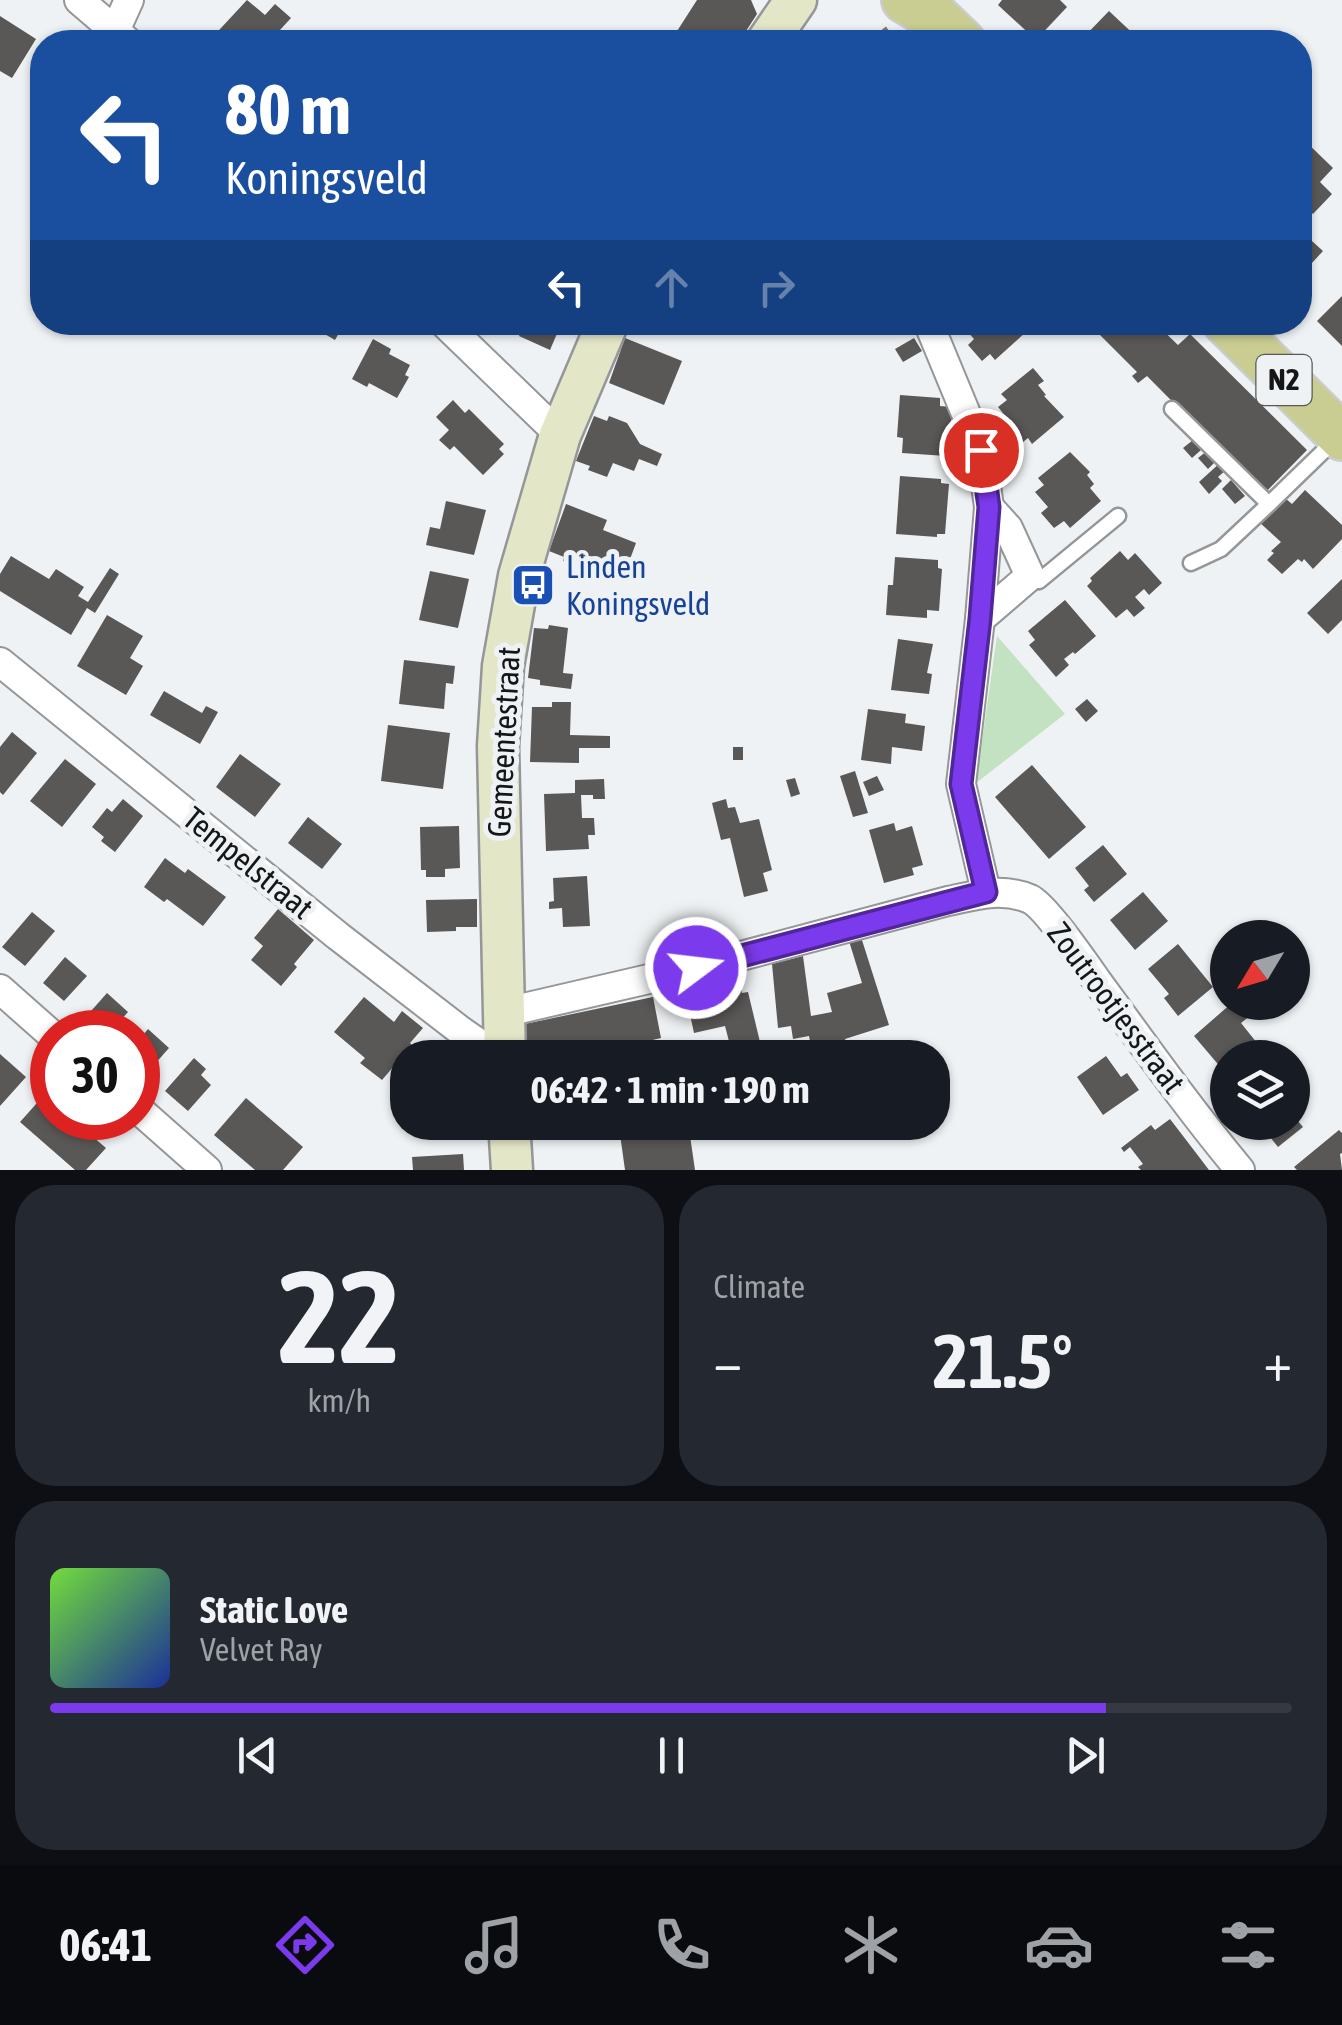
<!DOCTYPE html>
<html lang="en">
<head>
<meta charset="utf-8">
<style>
  :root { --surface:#171b24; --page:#242831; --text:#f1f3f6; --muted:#9ea1a6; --line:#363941; --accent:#7c3aed }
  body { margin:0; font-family:"Asap Condensed",sans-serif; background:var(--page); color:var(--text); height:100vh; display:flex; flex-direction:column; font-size:38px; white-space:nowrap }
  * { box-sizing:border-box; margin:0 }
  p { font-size:32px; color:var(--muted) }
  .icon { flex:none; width:55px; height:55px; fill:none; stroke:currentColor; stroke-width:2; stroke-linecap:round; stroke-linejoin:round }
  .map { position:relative; height:1170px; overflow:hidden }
  .sheet { display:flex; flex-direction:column; gap:15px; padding:15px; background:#0d0f14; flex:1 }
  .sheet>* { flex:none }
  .hud { position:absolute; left:30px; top:30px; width:1282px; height:305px; border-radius:40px; box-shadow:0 2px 8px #0004; background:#1a4fa0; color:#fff; overflow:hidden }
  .needle { width:65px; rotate:232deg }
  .tools { position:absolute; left:1210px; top:920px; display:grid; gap:20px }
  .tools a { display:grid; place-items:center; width:100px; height:100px; border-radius:50%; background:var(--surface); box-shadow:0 2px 8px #0004; font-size:50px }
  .speed { position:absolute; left:30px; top:1010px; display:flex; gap:20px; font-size:50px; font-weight:700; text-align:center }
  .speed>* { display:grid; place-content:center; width:130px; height:130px; border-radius:50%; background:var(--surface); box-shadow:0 2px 8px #0004; line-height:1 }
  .speed .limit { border:15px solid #d22; background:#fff; color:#111 }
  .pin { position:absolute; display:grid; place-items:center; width:85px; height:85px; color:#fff; margin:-42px; border:5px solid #fff; border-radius:50%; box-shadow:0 2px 10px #0007 }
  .me { position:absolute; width:110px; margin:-55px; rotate:75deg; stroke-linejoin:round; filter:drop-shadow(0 0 8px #0008) }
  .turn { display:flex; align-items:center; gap:35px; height:210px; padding:0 30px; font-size:45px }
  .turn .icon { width:130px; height:130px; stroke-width:2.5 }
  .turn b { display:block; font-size:70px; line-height:85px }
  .lanes { display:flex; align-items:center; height:95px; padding:0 30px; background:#0003; justify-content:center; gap:50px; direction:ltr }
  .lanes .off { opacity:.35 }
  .big { font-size:75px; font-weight:700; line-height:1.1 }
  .sheet .tile { flex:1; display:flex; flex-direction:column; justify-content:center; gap:15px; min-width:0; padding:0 35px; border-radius:40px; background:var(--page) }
  .sheet .dial { align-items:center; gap:0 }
  .dial b { font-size:130px; line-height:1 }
  .song { display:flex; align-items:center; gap:30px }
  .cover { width:120px; height:120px; border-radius:15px; background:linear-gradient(135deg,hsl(100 70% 55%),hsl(230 70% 35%)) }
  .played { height:10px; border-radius:5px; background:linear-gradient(90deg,var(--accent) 85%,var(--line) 85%) }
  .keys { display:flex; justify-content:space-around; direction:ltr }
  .heat { display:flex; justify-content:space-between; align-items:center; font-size:55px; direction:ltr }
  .sheet .tiles { flex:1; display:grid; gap:15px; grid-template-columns:1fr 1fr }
  .tile:last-child { grid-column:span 2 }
  .trip { position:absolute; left:390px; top:1040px; width:560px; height:100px; border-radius:40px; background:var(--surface); box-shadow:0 2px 8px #0004; font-weight:700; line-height:100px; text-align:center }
  .menu { display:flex; height:160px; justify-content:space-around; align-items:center; background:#090b0e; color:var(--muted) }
  .menu .icon { width:70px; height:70px }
  .menu .selected { color:var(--accent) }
  .menu b { font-size:45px; color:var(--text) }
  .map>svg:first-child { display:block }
  .green { fill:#c3e2c1 }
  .building { fill:#5a5757 }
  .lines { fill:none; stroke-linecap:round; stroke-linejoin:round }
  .lane-casing { stroke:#949698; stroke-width:19 }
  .street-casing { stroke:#949698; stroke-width:32 }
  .secondary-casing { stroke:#949698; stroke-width:45 }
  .primary-casing { stroke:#ccc; stroke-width:50 }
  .path { stroke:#7b7d7f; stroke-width:5; stroke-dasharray:10 5; stroke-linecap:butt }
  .lane { stroke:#fff; stroke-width:14 }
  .street { stroke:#fff; stroke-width:28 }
  .secondary { stroke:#e4e6c8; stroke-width:40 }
  .primary { stroke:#c9cd91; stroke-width:45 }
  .route-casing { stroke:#51269a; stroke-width:25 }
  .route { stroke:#7c3aed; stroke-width:18 }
  .labels { text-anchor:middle; stroke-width:10; stroke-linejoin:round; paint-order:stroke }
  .shield { fill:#eff2f4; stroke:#565859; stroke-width:2.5 }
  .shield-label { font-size:30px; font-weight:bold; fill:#151617 }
  .transit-label { font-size:32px; fill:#164399; stroke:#eff2f4; text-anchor:start }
  .street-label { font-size:32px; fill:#151617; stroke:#eff2f4 }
</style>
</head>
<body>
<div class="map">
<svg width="1342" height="1170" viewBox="0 0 1342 1170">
  <rect width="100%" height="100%" fill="#eff2f4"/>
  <path class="green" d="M997 636 1065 714 976 783Z"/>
  <g class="building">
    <path d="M247 0 265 15 275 4 291 18 269 42H208Z"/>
    <path d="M697 0H751L757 14 739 42H670Z"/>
    <path d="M1002 0H1060L1067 7 1036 40 998 5Z"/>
    <path d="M1109 11 1142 42H1079Z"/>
    <path d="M0 16 36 39 12 78 0 71Z"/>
    <path d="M42 84V112L30 104Z"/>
    <path d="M1300 136 1333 168 1320 182 1332 194 1313 214 1304 205 1300 209Z"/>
    <path d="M1302 232 1323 251 1300 276V234Z"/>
    <path d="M1342 296V346L1317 321Z"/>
    <path d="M304 322H345L335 340Z"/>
    <path d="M525 322H562L550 350 519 336Z"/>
    <path d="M663 322H693L690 328 686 325 682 332Z"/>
    <path d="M959 322H1018L1026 332 995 360 990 354 982 361 968 345 974 339Z"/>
    <path d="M1087 322H1154L1178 345 1190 334 1307 450 1264 494 1147 376 1138 383 1132 376 1137 372Z"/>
    <path d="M625 338 682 361 664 405 609 383Z"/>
    <path d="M914 338 922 351 903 362 895 349Z"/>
    <path d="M373 339 391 349 389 354 410 365 405 375 409 377 397 398 369 383 367 387 352 379Z"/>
    <path d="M1033 368 1044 381 1038 385 1046 395 1044 396 1064 417 1032 444 1028 438 1018 446 1005 429 1011 423 998 407 1007 400 1001 394Z"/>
    <path d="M900 395 940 398V406L951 407 952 448H947L946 456 902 453 903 438 897 437Z"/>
    <path d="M453 400 465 413 469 409 504 444 499 449 504 454 483 475 454 446 450 450 439 440 449 430 436 417Z"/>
    <path d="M594 416 607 421 609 416 627 423 640 444 662 454 657 466 639 459 634 471 613 463 607 477 588 470 590 466 576 461Z"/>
    <path d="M1193 440 1201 450 1192 458 1183 448Z"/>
    <path d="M1207 451 1216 461 1208 469 1198 458Z"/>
    <path d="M1070 452 1090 472 1087 475 1094 484 1090 488 1101 501 1070 528 1064 521 1054 528 1041 513 1048 507 1035 492 1044 485 1038 478Z"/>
    <path d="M1221 462 1227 469 1218 477 1222 481 1209 494 1199 482Z"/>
    <path d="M900 476 941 479V483L949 484 945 534H937V537L896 534Z"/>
    <path d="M1231 480 1245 496 1235 504 1222 489Z"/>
    <path d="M1305 490 1342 525V539L1313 569 1304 559 1302 562 1298 559 1282 574 1267 560 1274 553 1271 551 1281 542 1259 522 1285 498 1292 504Z"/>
    <path d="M446 501 486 510 474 555 426 545 430 527 440 529Z"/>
    <path d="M566 504 607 520 603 530 636 543 626 570 601 560 599 563 586 559 582 568 563 561 564 557 549 551Z"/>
    <path d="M1120 551 1128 560 1135 553 1162 583 1149 595 1144 589 1135 597 1145 608 1134 617 1127 609 1116 618 1087 586 1092 581 1090 578Z"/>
    <path d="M11 556 49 579 56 569 84 587 78 596 88 602 110 568 119 574 95 613 87 608 71 635 0 591V574Z"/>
    <path d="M895 557 938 560V568L942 569 939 611 927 610V618L886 615 888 585H893Z"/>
    <path d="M430 571 469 579 458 628 419 620Z"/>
    <path d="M1342 579V620L1328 634 1307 613Z"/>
    <path d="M1065 600 1096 636 1075 654 1073 652 1064 659 1069 665 1056 677 1029 645 1035 640 1028 631Z"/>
    <path d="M107 615 143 636 130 658 143 666 126 695 77 666Z"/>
    <path d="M549 625 568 628 563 673 573 674 571 689 540 685V680L528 678 534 628 548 629Z"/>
    <path d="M898 639 933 644 927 673 932 674 929 694 891 690Z"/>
    <path d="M404 660 455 666 453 684 446 683 444 709 399 704Z"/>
    <path d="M164 691 202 713 206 706 218 712 200 744 150 715Z"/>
    <path d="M1087 699 1098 711 1086 722 1075 709Z"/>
    <path d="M552 702H571L570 735 610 736V748H579V763L530 762 532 707H552Z"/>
    <path d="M868 709 906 714 905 723 925 726 922 751 892 747 891 764 861 760Z"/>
    <path d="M388 725 450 733 443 789 381 781Z"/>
    <path d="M12 732 37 753 3 795 0 792V747Z"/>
    <rect x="733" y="747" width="10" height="13"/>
    <path d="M240 754 281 784 255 817 216 787Z"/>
    <path d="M65 759 96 784 62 827 30 801Z"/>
    <path d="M1032 765 1086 827 1049 859 995 797Z"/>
    <path d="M855 771 868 813 853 817 840 776Z"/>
    <path d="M877 776 884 790 869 796 863 782Z"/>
    <path d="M795 778 800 794 791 797 786 780Z"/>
    <path d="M604 779 605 799H593V795H581L582 818H594L595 835H588L589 849 546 851 544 794 575 793V780Z"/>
    <path d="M123 799 143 816 115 852 101 841 104 837 92 827 107 808 112 812Z"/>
    <path d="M726 799 728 808 735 807 740 823 759 819 772 870 763 873 768 891 744 897 730 838 721 840 712 803Z"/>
    <path d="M308 817 342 844 322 869 288 843Z"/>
    <path d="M894 823 896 831 912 826 923 865 912 868 914 875 884 883 869 830Z"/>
    <path d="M459 826 460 868 445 869V877H426V870H421L420 827Z"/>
    <path d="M1103 845 1127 874 1094 902 1084 890 1089 886 1075 868Z"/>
    <path d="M165 858 185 873 188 869 226 897 203 926 167 899 164 902 144 887Z"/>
    <path d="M587 876 590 926 563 927 562 908 549 909V902L554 901 553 878Z"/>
    <path d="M1143 892 1168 921 1135 950 1110 920Z"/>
    <path d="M477 899V927H456V931L427 932 426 900Z"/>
    <path d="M278 909 314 940 294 964 297 967 281 986 251 960 263 946 254 938Z"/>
    <path d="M32 912 55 931 25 966 2 947Z"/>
    <path d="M861 937 889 1025 845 1039 848 1050 813 1057 809 1036 793 1039 791 1026 778 1028 772 964 803 956 811 1016 832 1012 827 993 862 983 849 941Z"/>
    <path d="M1178 944 1213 987 1178 1016 1164 998 1169 994 1148 969Z"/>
    <path d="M65 957 87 976 64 1001 43 983Z"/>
    <path d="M739 979 742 993 748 992 760 1042 731 1049 725 1026 694 1033 688 1005 694 1003 691 989Z"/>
    <path d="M107 993 128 1012 110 1032H99L84 1019Z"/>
    <path d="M364 997 394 1022 402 1011 423 1028 410 1043 416 1049 405 1063 400 1059 382 1080 360 1063 365 1058 334 1032Z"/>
    <path d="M653 997 661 1038 577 1058H523L526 1055 520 1025Z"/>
    <path d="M1233 1002H1240L1251 1015 1241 1023 1269 1058H1228V1076L1194 1036Z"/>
    <path d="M148 1029 169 1048 146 1074 138 1066V1041Z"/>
    <path d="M0 1054 26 1077 0 1106Z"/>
    <path d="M1106 1056 1121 1077 1127 1073 1139 1090 1103 1115 1077 1077Z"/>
    <path d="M194 1058 206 1069 201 1075 211 1085 188 1111 165 1091Z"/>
    <path d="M45 1094 52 1101V1118H71L106 1148 86 1170H75L20 1122Z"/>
    <path d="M246 1098 303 1147 283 1170H255L214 1135Z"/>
    <path d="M1292 1114 1303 1127 1278 1147 1258 1122H1292Z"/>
    <path d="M1170 1119 1193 1149 1209 1170H1141L1138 1167 1143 1164 1130 1147 1124 1152 1121 1148 1151 1125 1155 1130Z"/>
    <path d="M648 1122H688L695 1170H625L619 1127Z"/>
    <path d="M1339 1130 1342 1133V1153L1340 1154 1342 1170H1297L1294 1167Z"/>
    <path d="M463 1154 464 1170H413L412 1157Z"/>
  </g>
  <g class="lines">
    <g class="lane-casing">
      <g id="lane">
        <path d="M1172 409 1269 504 1335 440"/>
        <path d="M1191 563 1221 549 1269 504"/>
        <path d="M1030 576 1039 581 1118 516"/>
      </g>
    </g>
    <g class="street-casing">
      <g id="street">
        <path d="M79 0 128 42"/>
        <path d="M115 31 129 0"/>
        <path d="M443 322 560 435"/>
        <path d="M928 322 981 450 989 507 980 619 961 784 986 892"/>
        <path d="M980 619 1030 576 1008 528 989 507"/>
        <path d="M0 662 338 936 461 1031 484 1047 505 1048"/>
        <path d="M0 989 52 1035"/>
        <path d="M504 1018 515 1010 696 968 948 901C976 895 1002 887 1030 899 1045 906 1085 964 1097 981 1144 1045 1189 1109 1240 1170"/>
        <path d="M138 1109 207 1170"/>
      </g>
    </g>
    <g class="secondary-casing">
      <g id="secondary">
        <path d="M767 42 796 0"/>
        <path d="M505 1058 498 746 503 666 519 576 560 435 608 322"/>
        <path d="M509 1122 512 1170"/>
      </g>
    </g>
    <g class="primary-casing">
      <g id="primary">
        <path d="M905 0 939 20 962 42"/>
        <path d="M1226 322 1342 437"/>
      </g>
    </g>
    <path class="path" d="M884 28 894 42"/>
    <use href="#lane" class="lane"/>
    <use href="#street" class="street"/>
    <use href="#secondary" class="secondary"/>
    <use href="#primary" class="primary"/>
  </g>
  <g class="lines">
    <g class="route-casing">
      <path id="route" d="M696 968 986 892 961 784 980 619 989 507 981 450"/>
    </g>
    <use href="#route" class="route"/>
  </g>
  <defs>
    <g id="bus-square" transform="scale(2.25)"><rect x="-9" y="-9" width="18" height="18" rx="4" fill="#1a4fb4" stroke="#eff2f4"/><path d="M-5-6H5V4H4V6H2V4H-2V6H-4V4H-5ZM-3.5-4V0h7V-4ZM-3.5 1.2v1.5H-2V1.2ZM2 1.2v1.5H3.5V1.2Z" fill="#fff"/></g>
  </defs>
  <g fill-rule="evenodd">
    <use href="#bus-square" x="533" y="585"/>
  </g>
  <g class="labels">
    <rect class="shield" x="1256.5" y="355" width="55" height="50" rx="8"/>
    <g class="shield-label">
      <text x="1284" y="390">N2</text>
    </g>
    <g class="transit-label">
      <text x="566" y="578">Linden<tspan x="566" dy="37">Koningsveld</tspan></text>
    </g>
    <g class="street-label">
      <text transform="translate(504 742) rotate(-87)" y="11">Gemeentestraat</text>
      <text transform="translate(248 863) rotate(39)" y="11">Tempelstraat</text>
      <text transform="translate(1116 1008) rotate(53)" y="11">Zoutrootjesstraat</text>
    </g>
  </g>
</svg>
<div class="tools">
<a><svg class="needle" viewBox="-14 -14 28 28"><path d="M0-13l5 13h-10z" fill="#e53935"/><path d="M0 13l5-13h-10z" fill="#9ea1a6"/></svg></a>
<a><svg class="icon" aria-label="layers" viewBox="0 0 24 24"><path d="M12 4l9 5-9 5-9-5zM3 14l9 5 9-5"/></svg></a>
</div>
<div class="speed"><div class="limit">30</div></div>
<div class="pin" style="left:981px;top:450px;background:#d93025"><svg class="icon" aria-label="arrive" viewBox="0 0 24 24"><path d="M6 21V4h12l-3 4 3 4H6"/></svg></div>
<svg class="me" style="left:696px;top:968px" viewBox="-20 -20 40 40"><circle r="17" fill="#7c3aed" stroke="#fff" stroke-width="3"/><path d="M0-11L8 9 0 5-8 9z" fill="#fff"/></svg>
<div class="trip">06:42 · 1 min · 190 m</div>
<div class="hud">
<div class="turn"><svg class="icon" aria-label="left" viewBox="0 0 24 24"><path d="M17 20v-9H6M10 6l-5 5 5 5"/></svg><div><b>80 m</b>Koningsveld</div></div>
<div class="lanes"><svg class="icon" aria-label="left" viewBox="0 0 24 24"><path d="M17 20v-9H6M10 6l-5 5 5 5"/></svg><svg class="icon off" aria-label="ahead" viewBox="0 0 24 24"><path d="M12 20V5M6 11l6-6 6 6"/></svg><svg class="icon off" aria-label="right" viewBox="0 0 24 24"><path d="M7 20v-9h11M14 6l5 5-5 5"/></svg></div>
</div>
</div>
<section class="sheet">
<div class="tiles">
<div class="tile dial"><b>22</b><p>km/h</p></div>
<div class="tile"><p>Climate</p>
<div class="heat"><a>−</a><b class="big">21.5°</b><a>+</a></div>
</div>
<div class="tile">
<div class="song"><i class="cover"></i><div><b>Static Love</b><p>Velvet Ray</p></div></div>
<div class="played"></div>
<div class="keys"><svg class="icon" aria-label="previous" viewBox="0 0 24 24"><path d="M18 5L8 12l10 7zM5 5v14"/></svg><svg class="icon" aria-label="pause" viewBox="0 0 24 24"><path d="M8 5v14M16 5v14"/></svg><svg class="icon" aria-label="next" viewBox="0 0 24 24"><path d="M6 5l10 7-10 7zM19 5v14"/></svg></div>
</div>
</div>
</section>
<nav class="menu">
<b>06:41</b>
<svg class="icon selected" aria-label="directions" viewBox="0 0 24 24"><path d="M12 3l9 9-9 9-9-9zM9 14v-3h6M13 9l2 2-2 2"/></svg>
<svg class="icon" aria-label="music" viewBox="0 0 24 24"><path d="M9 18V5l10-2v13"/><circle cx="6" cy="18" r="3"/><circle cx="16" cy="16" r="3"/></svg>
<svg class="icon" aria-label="phone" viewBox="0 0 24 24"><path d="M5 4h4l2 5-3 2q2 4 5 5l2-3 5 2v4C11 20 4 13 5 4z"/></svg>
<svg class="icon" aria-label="climate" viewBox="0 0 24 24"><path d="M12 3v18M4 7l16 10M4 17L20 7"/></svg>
<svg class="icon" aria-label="car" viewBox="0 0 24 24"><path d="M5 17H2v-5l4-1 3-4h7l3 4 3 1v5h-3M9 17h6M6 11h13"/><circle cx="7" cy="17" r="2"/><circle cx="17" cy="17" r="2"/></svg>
<svg class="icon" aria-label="filters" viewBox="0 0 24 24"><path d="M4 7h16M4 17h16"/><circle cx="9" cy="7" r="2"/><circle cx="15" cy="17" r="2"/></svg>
</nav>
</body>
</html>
